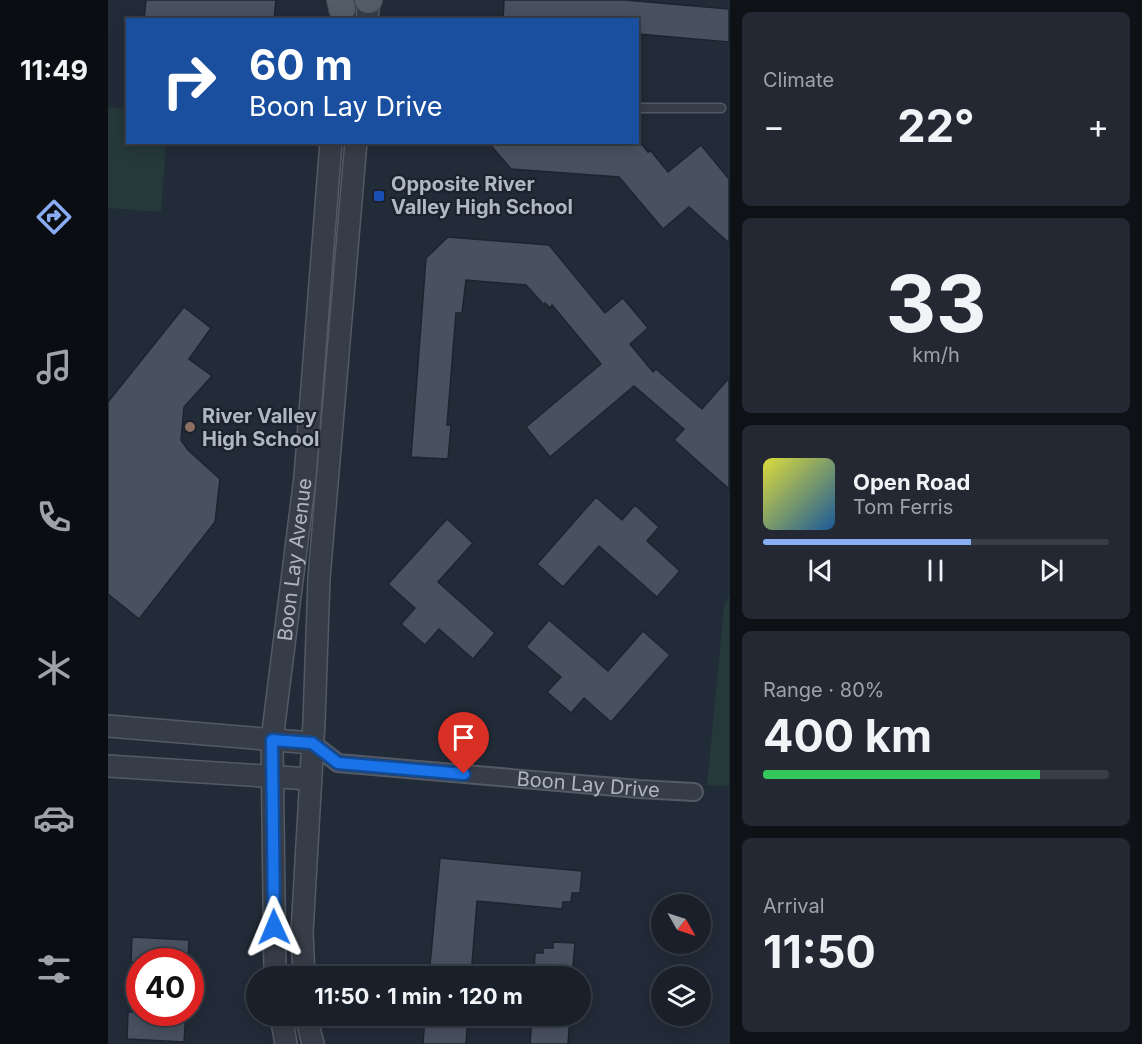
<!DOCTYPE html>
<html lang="en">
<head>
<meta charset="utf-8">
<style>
  :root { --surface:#1a202a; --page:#232832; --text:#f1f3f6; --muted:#9fa3a8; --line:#383e47; --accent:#88adf2 }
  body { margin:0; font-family:Inter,sans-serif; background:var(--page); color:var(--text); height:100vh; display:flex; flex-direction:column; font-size:22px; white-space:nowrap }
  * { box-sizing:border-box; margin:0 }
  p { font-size:20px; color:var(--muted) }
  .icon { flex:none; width:33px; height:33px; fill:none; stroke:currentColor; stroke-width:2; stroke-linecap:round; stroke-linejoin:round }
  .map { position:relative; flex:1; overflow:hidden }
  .drawer { display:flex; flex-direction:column; gap:12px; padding:12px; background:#0e1217; width:412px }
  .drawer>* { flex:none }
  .guide { position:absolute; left:18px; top:18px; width:513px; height:126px; border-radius:0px; box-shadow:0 3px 15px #0003,0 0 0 2px var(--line); background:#1a4fa0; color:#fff; overflow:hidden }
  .needle { width:39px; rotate:129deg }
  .controls { position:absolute; left:543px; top:894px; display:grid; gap:12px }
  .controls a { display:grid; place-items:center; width:60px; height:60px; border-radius:50%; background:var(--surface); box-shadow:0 3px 15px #0003,0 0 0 2px var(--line); font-size:30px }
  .speed { position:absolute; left:18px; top:948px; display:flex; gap:12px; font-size:30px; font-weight:700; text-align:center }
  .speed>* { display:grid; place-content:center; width:78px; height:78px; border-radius:50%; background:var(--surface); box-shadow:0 3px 15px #0003,0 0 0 2px var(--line); line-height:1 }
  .speed .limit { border:9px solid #d22; background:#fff; color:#111 }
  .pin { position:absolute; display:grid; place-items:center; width:51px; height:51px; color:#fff; margin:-62px -26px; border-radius:50% 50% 50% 0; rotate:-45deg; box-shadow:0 0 6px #0007 }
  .pin .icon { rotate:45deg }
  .me { position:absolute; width:66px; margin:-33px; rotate:359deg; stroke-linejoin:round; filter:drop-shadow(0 0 4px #0008) }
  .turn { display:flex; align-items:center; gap:21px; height:126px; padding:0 24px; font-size:27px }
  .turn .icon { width:78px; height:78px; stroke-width:2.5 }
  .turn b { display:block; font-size:42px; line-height:51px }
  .big { font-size:45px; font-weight:700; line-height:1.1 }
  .drawer .card { flex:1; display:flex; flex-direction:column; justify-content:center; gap:9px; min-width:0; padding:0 21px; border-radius:9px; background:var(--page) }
  .drawer .dial { align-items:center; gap:0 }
  .dial b { font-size:78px; line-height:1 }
  .song { display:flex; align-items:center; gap:18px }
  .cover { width:72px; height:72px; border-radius:9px; background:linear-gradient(135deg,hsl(60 70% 55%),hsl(210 70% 35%)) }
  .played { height:6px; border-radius:3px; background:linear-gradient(90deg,var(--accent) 60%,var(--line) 60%) }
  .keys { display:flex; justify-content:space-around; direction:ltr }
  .heat { display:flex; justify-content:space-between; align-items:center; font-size:33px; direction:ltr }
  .charge { height:9px; border-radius:4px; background:linear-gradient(90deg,#34c759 80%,var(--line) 0) }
  .trip { position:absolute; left:138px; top:966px; width:345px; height:60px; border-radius:30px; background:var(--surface); box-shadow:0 3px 15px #0003,0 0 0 2px var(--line); font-weight:700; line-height:60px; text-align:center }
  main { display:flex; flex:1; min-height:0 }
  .tab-bar { display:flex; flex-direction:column; width:108px; justify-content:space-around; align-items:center; background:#0a0d11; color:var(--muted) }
  .tab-bar .icon { width:42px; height:42px }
  .tab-bar .active { color:var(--accent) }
  .tab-bar b { font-size:27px; color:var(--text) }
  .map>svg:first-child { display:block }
  .green { fill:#25383a }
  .building { fill:#485160; stroke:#1d242f; stroke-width:1.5 }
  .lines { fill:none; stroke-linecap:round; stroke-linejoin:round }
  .service-casing { stroke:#535a66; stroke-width:11 }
  .minor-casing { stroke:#535a66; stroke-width:20 }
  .tertiary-casing { stroke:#535a66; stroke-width:24 }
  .primary-casing { stroke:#3f4651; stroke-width:28 }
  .service { stroke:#363d48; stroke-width:8 }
  .minor { stroke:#363d48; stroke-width:16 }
  .tertiary { stroke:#363d48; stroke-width:21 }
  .primary { stroke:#545c68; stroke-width:26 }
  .route-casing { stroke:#114b97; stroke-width:15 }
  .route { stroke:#1a73e8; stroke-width:10 }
  .transit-dot { fill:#1a4fb4; stroke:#1b222d; stroke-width:2 }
  .education-dot { fill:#8d6e63; stroke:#1b222d; stroke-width:2 }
  .labels { text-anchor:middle; stroke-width:4.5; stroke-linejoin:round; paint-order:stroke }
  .poi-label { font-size:20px; font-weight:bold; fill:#b0b7c4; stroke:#1b222d; text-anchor:start }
  .street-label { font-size:20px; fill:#b0b7c4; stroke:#1b222d }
</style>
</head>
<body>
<main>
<nav class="tab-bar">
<b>11:49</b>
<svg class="icon active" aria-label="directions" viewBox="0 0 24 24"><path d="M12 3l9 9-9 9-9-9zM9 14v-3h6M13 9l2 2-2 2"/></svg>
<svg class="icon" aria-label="music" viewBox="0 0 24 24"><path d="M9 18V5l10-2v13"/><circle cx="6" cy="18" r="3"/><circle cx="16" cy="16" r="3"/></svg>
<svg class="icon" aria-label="phone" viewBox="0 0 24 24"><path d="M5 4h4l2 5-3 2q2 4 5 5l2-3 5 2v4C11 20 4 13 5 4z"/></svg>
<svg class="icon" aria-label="climate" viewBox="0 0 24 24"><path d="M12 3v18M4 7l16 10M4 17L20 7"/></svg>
<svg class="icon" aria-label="car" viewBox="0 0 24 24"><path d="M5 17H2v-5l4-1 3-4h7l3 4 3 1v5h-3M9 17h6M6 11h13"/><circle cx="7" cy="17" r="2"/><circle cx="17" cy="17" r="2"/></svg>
<svg class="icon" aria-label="filters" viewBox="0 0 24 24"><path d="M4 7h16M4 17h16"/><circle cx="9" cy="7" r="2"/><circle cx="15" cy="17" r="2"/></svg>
</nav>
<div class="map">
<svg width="622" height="1044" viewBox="0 0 622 1044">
  <rect width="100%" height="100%" fill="#222b38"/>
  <g class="green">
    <path d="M0 107 19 109 20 142 58 143 53 212 0 208Z"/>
    <path d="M621 594V786L599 785 616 607Z"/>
  </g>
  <g class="building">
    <path d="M38 0H168L166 20H36Z"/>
    <path d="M396 0H517L621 9V42L530 34V20H395Z"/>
    <path d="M380 142H532L540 152 543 151 560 172 593 145 621 179V243L581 207 555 229 511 177 403 169Z"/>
    <path d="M340 237 441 245 497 313 515 298 540 328 522 344 545 372 548 369 594 409 621 378V489L566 440 576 429 526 386 442 457 418 427 493 364 444 305 442 308 437 303 436 305 418 285 358 280 354 313H348L339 425H343L340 459 303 457 318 258Z"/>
    <path d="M76 307 103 328 81 359 104 376 76 407 73 440 80 450 112 479 107 522 31 619 0 594V402Z"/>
    <path d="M488 497 514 520 527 505 551 527 539 541 572 571 549 597 491 546 455 587 429 564Z"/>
    <path d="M339 519 365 543 330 582 387 633 365 659 331 629 317 645 293 624 307 608 280 584Z"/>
    <path d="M441 620 500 671 535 631 562 655 503 722 476 698 463 713 439 692 453 677 418 647Z"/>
    <path d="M332 858 474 871 472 893H464L463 902H455L454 909 369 901 363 976H321Z"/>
    <path d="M24 937 81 940 80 962H23Z"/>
    <path d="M445 942 467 943 464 976H426L427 953H435V948H445Z"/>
    <path d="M20 1012H78L76 1042 19 1039Z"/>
    <path d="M317 1016H360L358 1044H315Z"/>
    <path d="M424 1016H462L460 1044H422Z"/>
  </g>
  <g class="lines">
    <g class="service-casing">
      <path id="service" d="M530 108H613"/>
    </g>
    <g class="minor-casing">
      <g id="minor">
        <path id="s1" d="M204 743 230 763 531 789 586 792"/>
      </g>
    </g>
    <g class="tertiary-casing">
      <g id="tertiary">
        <path d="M259 20 261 0"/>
        <path d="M0 726 204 743"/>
        <path d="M0 766 202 779"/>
        <path id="s2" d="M167 976 164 740 197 477 223 142"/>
        <path d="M196 976 194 933 206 722 211 578 248 142"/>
        <path d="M173 1016 178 1044"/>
        <path d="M198 1016 205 1044"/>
      </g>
    </g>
    <g class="primary-casing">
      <g id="primary">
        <path d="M232 0 234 9"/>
        <path d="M260 0H261"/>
      </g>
    </g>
    <use href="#service" class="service"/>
    <use href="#minor" class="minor"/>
    <use href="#tertiary" class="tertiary"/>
    <use href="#primary" class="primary"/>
  </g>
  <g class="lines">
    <g class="route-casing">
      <path id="route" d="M166 927 164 740 204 743 230 763 356 774"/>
    </g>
    <use href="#route" class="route"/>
  </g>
  <rect class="transit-dot" x="265" y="190" width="12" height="12" rx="3"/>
  <circle class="education-dot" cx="82" cy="427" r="6"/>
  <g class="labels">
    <g class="poi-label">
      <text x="283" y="191">Opposite River<tspan x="283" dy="23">Valley High School</tspan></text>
      <text x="94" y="423">River Valley<tspan x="94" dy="23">High School</tspan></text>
    </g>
    <g class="street-label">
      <text dy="7" stroke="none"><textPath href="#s2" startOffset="418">Boon Lay Avenue</textPath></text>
      <text dy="7" stroke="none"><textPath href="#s1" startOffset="284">Boon Lay Drive</textPath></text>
    </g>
  </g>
</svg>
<div class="controls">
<a><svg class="needle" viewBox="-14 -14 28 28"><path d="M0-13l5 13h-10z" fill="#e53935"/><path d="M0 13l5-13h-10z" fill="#9fa3a8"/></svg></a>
<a><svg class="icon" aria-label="layers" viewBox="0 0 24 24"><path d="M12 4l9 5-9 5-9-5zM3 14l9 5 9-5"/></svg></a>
</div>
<div class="speed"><div class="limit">40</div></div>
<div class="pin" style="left:356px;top:774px;background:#d93025"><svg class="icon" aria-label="arrive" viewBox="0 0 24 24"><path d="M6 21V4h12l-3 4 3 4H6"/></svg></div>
<svg class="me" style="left:166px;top:927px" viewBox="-20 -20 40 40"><path d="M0-17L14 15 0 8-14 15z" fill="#1a73e8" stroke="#fff" stroke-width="4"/></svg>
<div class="trip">11:50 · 1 min · 120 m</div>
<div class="guide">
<div class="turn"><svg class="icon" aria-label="right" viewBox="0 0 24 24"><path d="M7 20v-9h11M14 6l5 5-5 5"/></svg><div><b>60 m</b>Boon Lay Drive</div></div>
</div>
</div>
<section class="drawer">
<div class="card"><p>Climate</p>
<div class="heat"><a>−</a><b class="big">22°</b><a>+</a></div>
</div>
<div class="card dial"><b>33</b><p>km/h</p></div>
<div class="card">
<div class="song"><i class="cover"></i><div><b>Open Road</b><p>Tom Ferris</p></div></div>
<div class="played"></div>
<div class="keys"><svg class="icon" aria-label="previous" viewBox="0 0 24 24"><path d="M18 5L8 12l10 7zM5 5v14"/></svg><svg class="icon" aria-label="pause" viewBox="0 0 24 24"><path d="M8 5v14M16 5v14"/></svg><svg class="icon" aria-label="next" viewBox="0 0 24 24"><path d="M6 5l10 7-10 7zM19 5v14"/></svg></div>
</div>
<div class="card"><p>Range · 80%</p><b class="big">400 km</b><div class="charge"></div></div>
<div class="card"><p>Arrival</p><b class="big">11:50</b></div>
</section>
</main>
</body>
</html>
